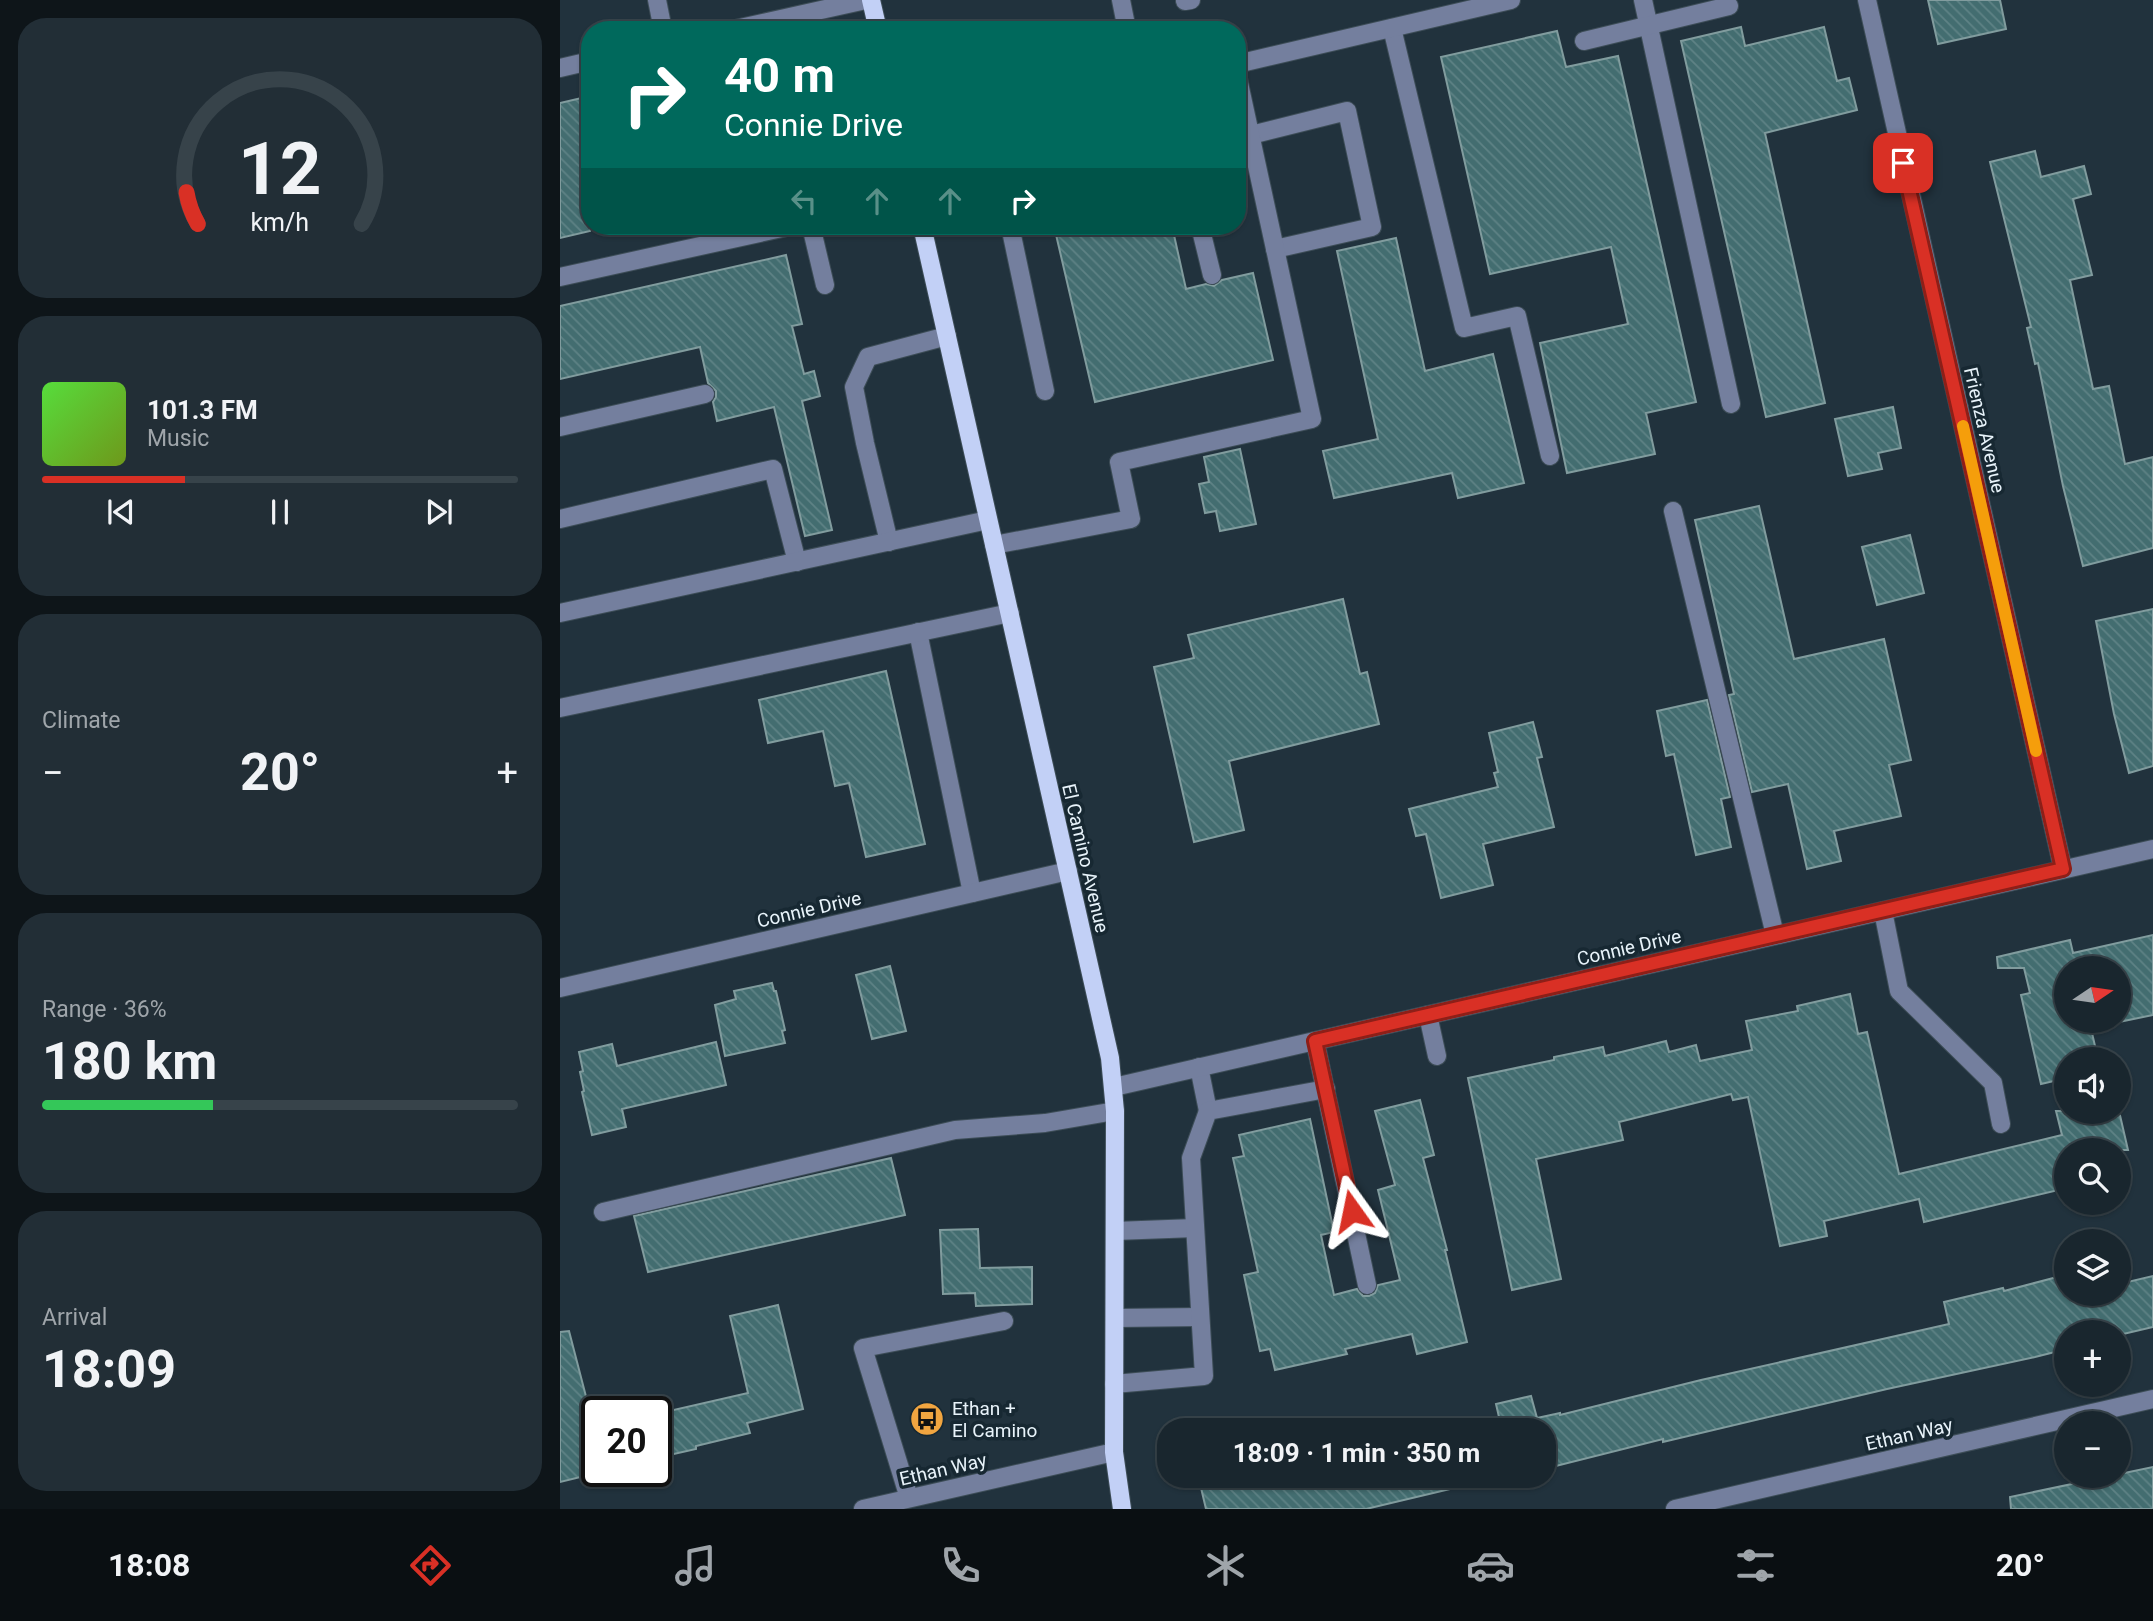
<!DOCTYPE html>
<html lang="en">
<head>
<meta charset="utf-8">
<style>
  :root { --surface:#19262e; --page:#222e36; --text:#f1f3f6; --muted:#9fa5aa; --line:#37434a; --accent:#d93025 }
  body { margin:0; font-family:Roboto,sans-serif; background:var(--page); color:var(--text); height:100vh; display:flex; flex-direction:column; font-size:26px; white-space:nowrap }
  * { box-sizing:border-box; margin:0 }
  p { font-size:23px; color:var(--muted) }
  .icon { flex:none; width:38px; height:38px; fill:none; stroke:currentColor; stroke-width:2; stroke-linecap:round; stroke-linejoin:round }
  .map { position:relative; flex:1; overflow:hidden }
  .drawer { display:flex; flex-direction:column; gap:18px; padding:18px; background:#0e1519; width:560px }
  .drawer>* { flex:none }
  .hud { position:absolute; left:21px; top:21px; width:665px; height:214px; border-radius:28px; box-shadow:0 2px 5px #0004,0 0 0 2px var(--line); background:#00695c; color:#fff; overflow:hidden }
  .needle { width:46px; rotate:77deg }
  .buttons { position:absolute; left:1494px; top:956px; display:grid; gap:14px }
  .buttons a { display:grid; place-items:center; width:77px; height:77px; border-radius:50%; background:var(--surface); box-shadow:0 2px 5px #0004,0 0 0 2px var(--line); font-size:35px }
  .speed { position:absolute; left:21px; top:1396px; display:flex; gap:14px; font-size:35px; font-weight:700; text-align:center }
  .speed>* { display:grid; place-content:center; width:91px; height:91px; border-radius:50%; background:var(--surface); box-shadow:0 2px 5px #0004,0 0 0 2px var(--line); line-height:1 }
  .speed .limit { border:4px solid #111; border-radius:10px; background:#fff; color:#111 }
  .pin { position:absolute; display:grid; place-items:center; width:60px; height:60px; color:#fff; margin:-30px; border-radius:14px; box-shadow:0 4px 10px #0006 }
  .me { position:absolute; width:77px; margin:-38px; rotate:348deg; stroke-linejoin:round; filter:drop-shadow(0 0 5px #0008) }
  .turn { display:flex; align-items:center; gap:24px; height:147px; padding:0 28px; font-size:32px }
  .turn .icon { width:91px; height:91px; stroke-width:2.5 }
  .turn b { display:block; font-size:49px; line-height:60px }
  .lanes { display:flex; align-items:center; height:66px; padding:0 28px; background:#0003; justify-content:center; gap:35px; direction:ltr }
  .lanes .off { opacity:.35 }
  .big { font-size:52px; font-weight:700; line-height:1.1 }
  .drawer .tile { flex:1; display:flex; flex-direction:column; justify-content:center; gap:10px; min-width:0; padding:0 24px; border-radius:28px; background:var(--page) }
  .drawer .dial { align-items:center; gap:0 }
  .dial svg { height:182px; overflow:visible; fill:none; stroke:var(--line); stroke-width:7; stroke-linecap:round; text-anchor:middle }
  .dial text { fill:var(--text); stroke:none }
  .song { display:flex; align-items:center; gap:21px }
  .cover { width:84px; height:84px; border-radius:10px; background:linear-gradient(135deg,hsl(110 70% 55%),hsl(80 70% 35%)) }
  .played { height:7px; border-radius:4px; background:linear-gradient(90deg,var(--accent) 30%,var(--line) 30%) }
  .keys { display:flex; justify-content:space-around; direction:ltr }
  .heat { display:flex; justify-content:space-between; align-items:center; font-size:38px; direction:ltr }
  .charge { height:10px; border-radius:5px; background:linear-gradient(90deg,#34c759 36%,var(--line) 0) }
  .trip { position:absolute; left:597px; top:1418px; width:399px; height:70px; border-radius:28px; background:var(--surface); box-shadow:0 2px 5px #0004,0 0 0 2px var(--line); font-weight:700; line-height:70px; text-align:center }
  .menu { display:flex; height:112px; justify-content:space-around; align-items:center; background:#0a0f12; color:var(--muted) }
  .menu .icon { width:49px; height:49px }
  .menu .current { color:var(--accent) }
  .menu b { font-size:32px; color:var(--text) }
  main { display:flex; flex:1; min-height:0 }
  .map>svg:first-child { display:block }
  .building { fill:url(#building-back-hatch); stroke:#819c9e; stroke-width:2 }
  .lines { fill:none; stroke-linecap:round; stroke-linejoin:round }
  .minor-casing { stroke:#3d4d57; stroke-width:20 }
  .major-casing { stroke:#3d4d57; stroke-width:20 }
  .minor { stroke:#747f9e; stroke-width:18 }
  .major { stroke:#c2d0f6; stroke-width:18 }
  .route-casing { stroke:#8d1f18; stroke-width:18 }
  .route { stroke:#d93025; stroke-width:12 }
  .slow { stroke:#f59e0b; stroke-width:12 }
  .labels { text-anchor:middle; stroke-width:7; stroke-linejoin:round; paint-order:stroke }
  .street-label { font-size:19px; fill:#e8f3fa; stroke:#172832 }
  .poi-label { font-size:19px; fill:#e8f3fa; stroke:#172832; text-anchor:start }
</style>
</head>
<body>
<main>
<section class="drawer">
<div class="tile dial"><svg viewBox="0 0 100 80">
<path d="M14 69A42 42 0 1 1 86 69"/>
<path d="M14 69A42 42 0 0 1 9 55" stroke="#d93025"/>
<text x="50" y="56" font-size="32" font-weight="700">12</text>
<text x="50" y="72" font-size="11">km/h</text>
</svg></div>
<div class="tile">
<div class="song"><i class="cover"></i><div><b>101.3 FM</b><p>Music</p></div></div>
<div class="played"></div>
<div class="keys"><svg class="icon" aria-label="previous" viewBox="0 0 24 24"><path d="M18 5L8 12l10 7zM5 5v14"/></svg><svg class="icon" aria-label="pause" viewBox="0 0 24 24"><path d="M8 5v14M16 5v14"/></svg><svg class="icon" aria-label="next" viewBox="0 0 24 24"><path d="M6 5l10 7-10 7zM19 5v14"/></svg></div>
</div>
<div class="tile"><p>Climate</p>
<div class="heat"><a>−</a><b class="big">20°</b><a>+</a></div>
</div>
<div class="tile"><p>Range · 36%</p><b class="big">180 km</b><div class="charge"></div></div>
<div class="tile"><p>Arrival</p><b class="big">18:09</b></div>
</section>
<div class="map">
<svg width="1593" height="1509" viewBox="0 0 1593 1509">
  <defs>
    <pattern id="building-back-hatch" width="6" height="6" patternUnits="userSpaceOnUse" patternTransform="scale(1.75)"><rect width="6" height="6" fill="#436d70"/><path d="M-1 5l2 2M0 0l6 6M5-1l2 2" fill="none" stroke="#5e8285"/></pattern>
  </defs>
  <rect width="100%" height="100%" fill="#21323d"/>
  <g class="building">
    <path d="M1368 0H1440L1446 29 1378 44Z"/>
    <path d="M1181 27 1185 46 1264 27 1277 81 1289 78 1297 110 1205 133 1265 403 1206 417 1121 41Z"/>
    <path d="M997 31 1006 67 1058 56 1136 402 1086 413 1095 454 1007 473 980 343 1068 324 1051 247 930 274 881 57Z"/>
    <path d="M30 96V231L0 238V103Z"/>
    <path d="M1475 151 1481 177 1524 166 1531 194 1513 199 1532 275 1510 280 1533 389 1549 386 1565 464 1593 457V548L1523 566 1503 486 1478 363 1475 364 1467 328 1471 327 1430 162Z"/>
    <path d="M494 226H612L626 289 646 284 654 286 662 280 693 273 713 360 535 402Z"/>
    <path d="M836 238 865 371 933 354 964 483 898 498 892 473 774 498 763 451 818 439 777 251Z"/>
    <path d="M226 255 242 324 232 326 244 374 254 371 260 396 242 401 272 530 245 536 214 407 157 421 153 402 156 397V391L148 383 140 347 0 379V306Z"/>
    <path d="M1333 407 1341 448 1318 453 1322 469 1288 476 1275 419Z"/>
    <path d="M680 449 696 524 660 531 656 511 645 513 639 484 649 482 644 457Z"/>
    <path d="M1199 506 1234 659 1324 639 1351 760 1329 765 1341 816 1274 831 1281 861 1247 869 1228 784 1192 792 1169 695 1174 694 1135 520Z"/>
    <path d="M1350 535 1364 593 1317 605 1302 547Z"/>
    <path d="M783 599 800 674 807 672 819 724 669 761 684 830 634 842 594 667 634 658 628 635Z"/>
    <path d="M1593 609V766L1569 773 1554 714 1536 621Z"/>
    <path d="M326 671 365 844 306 857 289 783 275 786 263 731 208 743 199 700Z"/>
    <path d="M1147 700 1170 797 1161 799 1171 847 1136 855 1114 754 1106 756 1097 711Z"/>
    <path d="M973 722 982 757 977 758 994 827 923 844 933 885 881 898 866 834 856 836 849 809 938 787 934 773 938 772 929 733Z"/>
    <path d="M1593 935V1015L1559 1022V968H1507V1020H1529L1538 1059H1507V1078L1481 1084 1461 995 1470 993 1464 968H1438L1437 957 1510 940 1513 953Z"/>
    <path d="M330 966 346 1031 312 1039 296 975Z"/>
    <path d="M212 983 214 991H216L225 1030 222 1031 225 1043 165 1056 155 1005 176 999 174 991Z"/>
    <path d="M1290 994 1298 1034 1307 1032 1339 1174 1502 1135 1496 1111H1559L1568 1150H1507V1188L1364 1222 1359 1199 1264 1221 1267 1236 1220 1246 1188 1097 1173 1100 1171 1094 1059 1122 1063 1140 976 1159 1001 1279 952 1290 908 1078 994 1060V1057L1043 1047 1045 1056 1106 1041 1109 1052 1136 1045 1140 1061 1192 1050 1186 1021 1238 1011 1237 1006Z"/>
    <path d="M156 1042 166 1085 62 1109 66 1127 32 1135 22 1092 24 1091 20 1072 23 1071 19 1052 52 1044 57 1066Z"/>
    <path d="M860 1100 874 1155 863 1158 887 1250H885L907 1342 857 1354 852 1334 785 1349 787 1354 715 1370 710 1349 700 1351 684 1275 698 1272 673 1158 684 1156 679 1135 750 1119 774 1232 761 1235 774 1295 797 1289 803 1296H809L815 1293 818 1285 840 1280 818 1190 835 1185 815 1111Z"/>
    <path d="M331 1158 345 1215 88 1272 74 1216Z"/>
    <path d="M418 1229 420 1268 472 1267V1304L416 1306 415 1293 383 1294 380 1230Z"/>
    <path d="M1501 1276 1506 1293H1559V1284L1593 1276V1327L1559 1335V1332H1507V1349L1475 1357 1327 1389 1103 1442V1439L984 1469V1430H889L939 1417 936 1404 971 1396 977 1418 1000 1413V1415L1141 1380 1389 1324 1384 1302 1443 1288 1444 1291Z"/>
    <path d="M218 1305 243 1409 187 1423 190 1433 136 1446V1449L96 1458V1414L188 1393 170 1316Z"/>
    <path d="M9 1331 30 1412 37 1411V1473L0 1482V1332Z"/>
    <path d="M1593 1467V1509H1451L1450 1497Z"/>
    <path d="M638 1475H949L806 1509H646Z"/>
  </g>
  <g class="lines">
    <g class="minor-casing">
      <g id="minor">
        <path d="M97 0 103 30"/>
        <path d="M561 0 567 30"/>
        <path d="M1083 0 1171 404"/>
        <path d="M1307 0 1503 869"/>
        <path d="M625 1 631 0"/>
        <path d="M832 28 904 328 957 316 990 456"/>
        <path d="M171 30 306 0"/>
        <path d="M1024 41 1169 6"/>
        <path d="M677 64 951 0"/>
        <path d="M0 68 30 61"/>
        <path d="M691 135 787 111 812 227 715 249"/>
        <path d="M251 226 265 285"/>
        <path d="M450 226 485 391"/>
        <path d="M640 226 652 275"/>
        <path d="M0 277 231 226"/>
        <path d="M0 427 145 394"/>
        <path d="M1113 511 1215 935"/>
        <path d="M0 519 213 469 237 562"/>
        <path d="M329 542 305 443 294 387 308 357 387 336"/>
        <path d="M434 545 571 519 559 462 752 419 677 74"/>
        <path d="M0 613 428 520"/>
        <path d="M358 632 412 893"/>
        <path d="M0 708 450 613"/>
        <path d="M1323 911 1339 991 1433 1083 1441 1124"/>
        <path d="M0 988 508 871"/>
        <path d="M868 1015 877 1056"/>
        <path d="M755 1041 807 1285"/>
        <path d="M639 1067 648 1111"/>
        <path d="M554 1087 1593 849"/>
        <path d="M43 1212 395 1130 485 1123 555 1111"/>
        <path d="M555 1231 635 1228"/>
        <path d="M555 1318 640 1317"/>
        <path d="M554 1384 644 1376 631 1158 648 1111 766 1089"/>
        <path d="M349 1498 303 1348 444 1321"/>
        <path d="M303 1509 554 1452"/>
        <path d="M1115 1509 1593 1399"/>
      </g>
    </g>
    <g class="major-casing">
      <g id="major">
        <path d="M311 0 318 30"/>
        <path d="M362 226 550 1058 555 1111 554 1452 562 1509"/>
      </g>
    </g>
    <use href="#minor" class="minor"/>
    <use href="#major" class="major"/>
  </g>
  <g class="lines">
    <g class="route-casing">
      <path id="route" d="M792 1211 755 1041 1503 869 1343 163"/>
    </g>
    <use href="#route" class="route"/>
    <path class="slow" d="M1403 426 1476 751"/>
  </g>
  <defs>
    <g id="bus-disc" transform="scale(1.75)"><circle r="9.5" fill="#f1a540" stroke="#172832"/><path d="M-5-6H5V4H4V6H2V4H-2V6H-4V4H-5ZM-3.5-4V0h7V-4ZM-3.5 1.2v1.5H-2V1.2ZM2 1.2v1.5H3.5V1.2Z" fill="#111"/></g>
  </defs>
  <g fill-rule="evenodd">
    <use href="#bus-disc" x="367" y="1419"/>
  </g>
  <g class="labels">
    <g class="street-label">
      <text transform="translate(1425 430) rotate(77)" y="7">Frienza Avenue</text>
      <text transform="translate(526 858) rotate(77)" y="7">El Camino Avenue</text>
      <text transform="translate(249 909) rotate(-13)" y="7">Connie Drive</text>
      <text transform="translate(1069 947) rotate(-13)" y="7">Connie Drive</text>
      <text transform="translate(1349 1434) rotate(-13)" y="7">Ethan Way</text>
      <text transform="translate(383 1469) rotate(-13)" y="7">Ethan Way</text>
    </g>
    <g class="poi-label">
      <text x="392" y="1415">Ethan +<tspan x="392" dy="22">El Camino</tspan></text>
    </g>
  </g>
</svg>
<div class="buttons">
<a><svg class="needle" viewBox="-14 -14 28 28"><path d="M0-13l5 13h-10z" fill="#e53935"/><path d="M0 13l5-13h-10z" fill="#9fa5aa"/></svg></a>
<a><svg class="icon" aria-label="sound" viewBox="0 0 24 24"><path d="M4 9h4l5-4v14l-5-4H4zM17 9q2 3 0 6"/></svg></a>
<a><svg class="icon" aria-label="search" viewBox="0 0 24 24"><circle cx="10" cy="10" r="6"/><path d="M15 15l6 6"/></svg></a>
<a><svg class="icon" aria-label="layers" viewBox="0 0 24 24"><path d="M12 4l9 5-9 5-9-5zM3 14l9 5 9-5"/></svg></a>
<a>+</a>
<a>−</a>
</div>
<div class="speed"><div class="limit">20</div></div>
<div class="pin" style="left:1343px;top:163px;background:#d93025"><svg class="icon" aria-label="arrive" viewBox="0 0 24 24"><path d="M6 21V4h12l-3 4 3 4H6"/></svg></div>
<svg class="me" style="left:792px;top:1211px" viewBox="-20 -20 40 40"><path d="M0-17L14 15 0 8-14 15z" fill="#d93025" stroke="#fff" stroke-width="4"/></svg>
<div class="trip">18:09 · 1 min · 350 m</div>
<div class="hud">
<div class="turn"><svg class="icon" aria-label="right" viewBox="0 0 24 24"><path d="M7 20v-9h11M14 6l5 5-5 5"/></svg><div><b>40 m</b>Connie Drive</div></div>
<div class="lanes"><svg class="icon off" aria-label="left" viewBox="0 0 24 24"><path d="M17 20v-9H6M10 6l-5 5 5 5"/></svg><svg class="icon off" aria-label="ahead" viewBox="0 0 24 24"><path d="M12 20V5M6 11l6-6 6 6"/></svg><svg class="icon off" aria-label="ahead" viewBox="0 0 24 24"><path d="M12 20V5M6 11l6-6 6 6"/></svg><svg class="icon" aria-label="right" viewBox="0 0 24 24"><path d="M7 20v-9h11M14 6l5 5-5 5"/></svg></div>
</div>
</div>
</main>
<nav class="menu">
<b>18:08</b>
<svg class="icon current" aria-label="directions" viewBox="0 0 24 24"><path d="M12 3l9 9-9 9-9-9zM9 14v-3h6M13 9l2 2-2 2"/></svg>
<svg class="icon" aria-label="music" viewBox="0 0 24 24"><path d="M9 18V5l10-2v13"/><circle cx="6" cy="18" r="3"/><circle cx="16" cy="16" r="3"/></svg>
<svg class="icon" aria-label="phone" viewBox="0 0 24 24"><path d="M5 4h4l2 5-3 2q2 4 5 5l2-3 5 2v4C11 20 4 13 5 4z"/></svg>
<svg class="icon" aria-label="climate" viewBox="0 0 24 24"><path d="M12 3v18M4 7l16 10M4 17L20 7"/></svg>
<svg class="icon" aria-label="car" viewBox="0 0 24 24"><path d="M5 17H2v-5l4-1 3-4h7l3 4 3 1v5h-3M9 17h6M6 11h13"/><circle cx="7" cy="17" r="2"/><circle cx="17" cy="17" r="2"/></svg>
<svg class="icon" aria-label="filters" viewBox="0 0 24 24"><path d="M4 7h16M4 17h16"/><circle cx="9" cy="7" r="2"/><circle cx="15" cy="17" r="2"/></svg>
<b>20°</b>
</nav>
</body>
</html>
